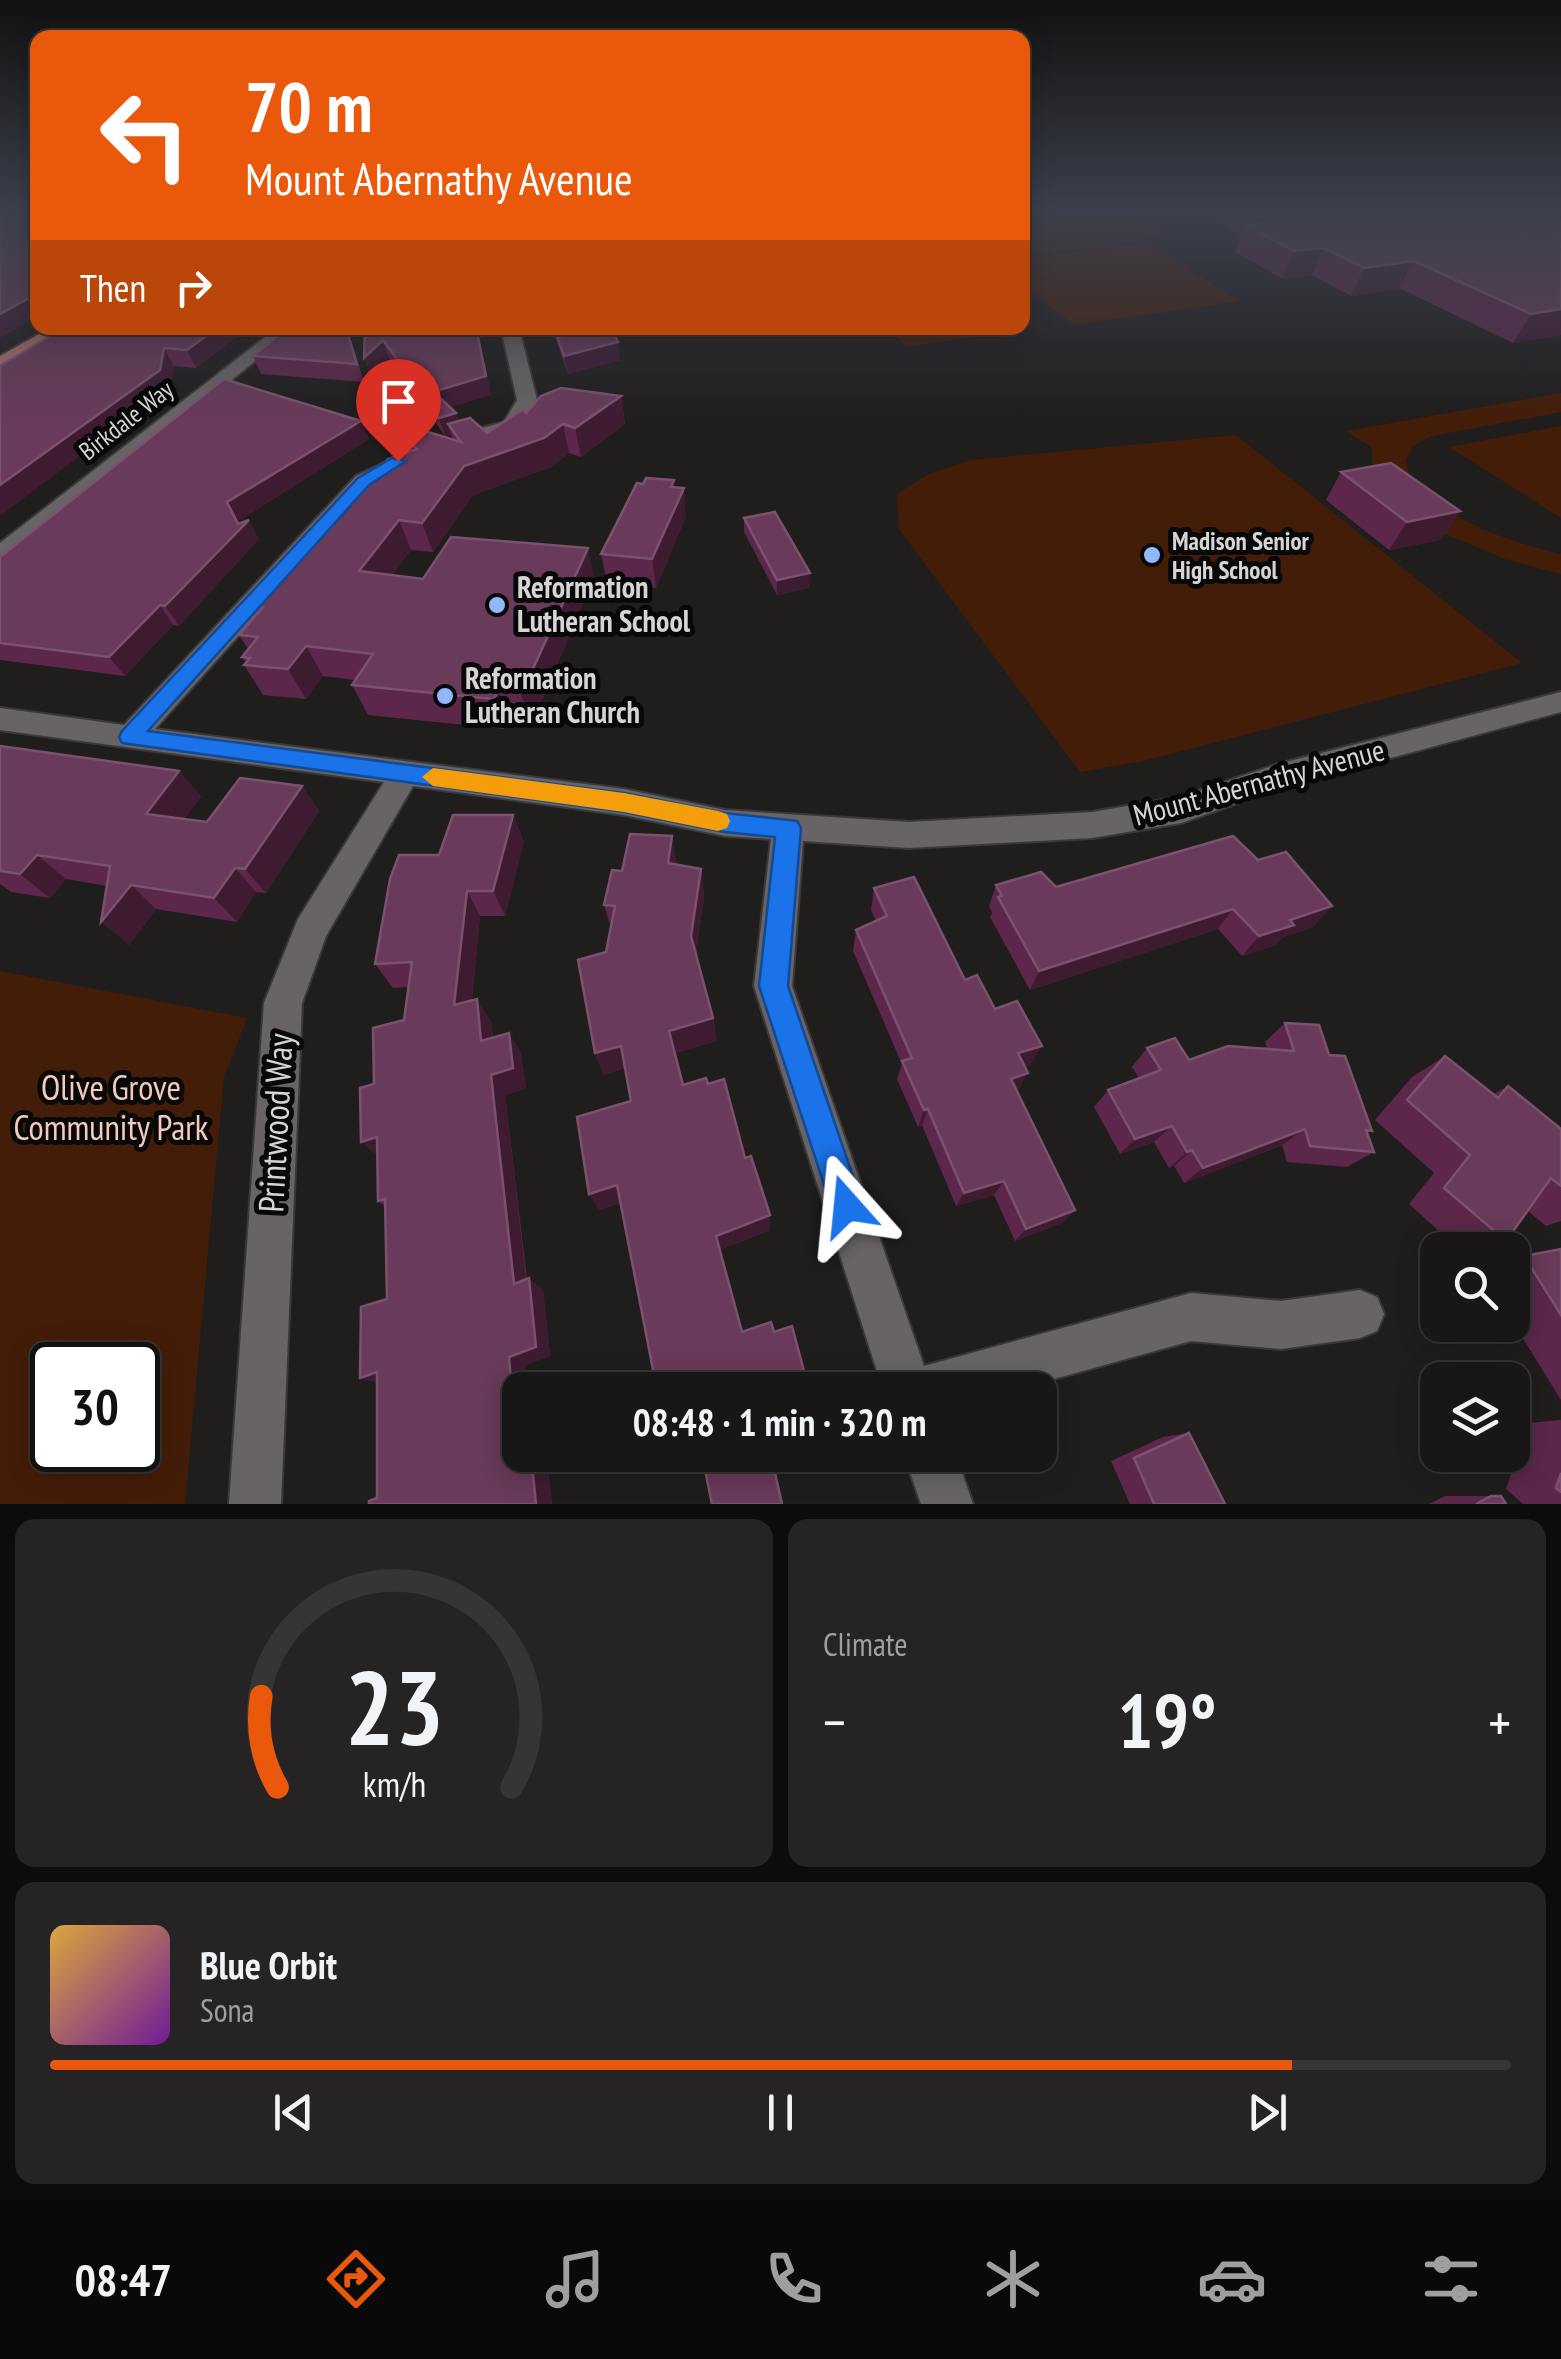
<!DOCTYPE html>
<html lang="en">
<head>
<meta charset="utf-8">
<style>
  :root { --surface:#181616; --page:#252323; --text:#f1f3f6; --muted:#9f9fa1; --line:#363535; --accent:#ea580c }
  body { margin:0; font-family:"PT Sans Narrow",sans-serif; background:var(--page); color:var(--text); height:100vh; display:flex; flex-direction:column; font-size:38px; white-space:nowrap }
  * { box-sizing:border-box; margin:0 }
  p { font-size:32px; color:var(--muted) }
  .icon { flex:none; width:55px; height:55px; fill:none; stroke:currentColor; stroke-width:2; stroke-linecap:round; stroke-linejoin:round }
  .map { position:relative; height:1504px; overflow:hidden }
  .panel { display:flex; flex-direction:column; gap:15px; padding:15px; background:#0d0c0c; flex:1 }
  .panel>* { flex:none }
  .banner { position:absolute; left:30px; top:30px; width:1000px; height:305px; border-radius:20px; box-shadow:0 5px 25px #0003,0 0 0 2px var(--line); background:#ea580c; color:#fff; overflow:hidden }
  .fabs { position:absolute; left:1420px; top:1232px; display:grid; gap:20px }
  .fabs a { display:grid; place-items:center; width:110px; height:110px; border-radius:20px; background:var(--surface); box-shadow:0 5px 25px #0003,0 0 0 2px var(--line); font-size:50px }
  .speed { position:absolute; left:30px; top:1342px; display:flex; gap:20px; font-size:50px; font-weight:700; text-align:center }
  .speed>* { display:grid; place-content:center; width:130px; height:130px; border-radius:50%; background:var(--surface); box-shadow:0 5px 25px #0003,0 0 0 2px var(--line); line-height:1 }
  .speed .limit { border:5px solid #111; border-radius:15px; background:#fff; color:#111 }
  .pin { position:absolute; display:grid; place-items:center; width:85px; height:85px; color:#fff; margin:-102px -42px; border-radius:50% 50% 50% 0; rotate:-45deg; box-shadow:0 0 10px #0007 }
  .pin .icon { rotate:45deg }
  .me { position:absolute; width:110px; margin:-55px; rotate:342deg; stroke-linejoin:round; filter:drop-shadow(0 0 8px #0008) }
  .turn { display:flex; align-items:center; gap:35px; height:210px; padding:0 50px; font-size:45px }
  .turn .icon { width:130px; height:130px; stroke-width:2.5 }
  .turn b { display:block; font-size:70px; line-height:85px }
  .then { display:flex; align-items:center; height:95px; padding:0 50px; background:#0003; gap:20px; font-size:38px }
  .big { font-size:75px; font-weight:700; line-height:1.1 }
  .panel .tile { flex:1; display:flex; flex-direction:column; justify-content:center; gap:15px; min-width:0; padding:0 35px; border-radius:20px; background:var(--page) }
  .panel .dial { align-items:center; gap:0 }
  .dial svg { height:260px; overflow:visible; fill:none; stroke:var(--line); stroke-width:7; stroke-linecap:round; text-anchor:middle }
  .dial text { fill:var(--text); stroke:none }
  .song { display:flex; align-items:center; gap:30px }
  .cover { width:120px; height:120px; border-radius:15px; background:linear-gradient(135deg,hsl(40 70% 55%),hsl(280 70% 35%)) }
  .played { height:10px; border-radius:5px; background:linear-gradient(90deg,var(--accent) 85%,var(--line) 85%) }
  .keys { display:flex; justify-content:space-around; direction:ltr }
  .heat { display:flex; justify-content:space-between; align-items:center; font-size:55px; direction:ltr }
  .panel .tiles { flex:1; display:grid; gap:15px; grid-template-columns:1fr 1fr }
  .tile:last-child { grid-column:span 2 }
  .trip { position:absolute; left:502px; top:1372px; width:555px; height:100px; border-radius:20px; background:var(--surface); box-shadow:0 5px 25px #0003,0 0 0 2px var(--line); font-weight:700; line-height:100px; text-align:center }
  .dock { display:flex; height:160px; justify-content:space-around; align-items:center; background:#0a0909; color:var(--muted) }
  .dock .icon { width:70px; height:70px }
  .dock .active { color:var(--accent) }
  .dock b { font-size:45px; color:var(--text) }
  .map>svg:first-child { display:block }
  .green { fill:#441d08; fill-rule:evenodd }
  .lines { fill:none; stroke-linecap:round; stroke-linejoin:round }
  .minor-casing { stroke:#3b3839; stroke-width:4 }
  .major-casing { stroke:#3b3839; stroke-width:4 }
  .minor { fill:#686465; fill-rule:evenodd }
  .major { fill:#ab6c69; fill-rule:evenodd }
  .wall { fill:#5c274a }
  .shaded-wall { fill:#3f1b32 }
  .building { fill:#693a59; stroke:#7b526d; stroke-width:2.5 }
  .route { fill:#1a73e8; stroke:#114b97; stroke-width:2.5 }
  .slow { fill:#f59e0b }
  .poi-dot { fill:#91b8fd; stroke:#090808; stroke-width:4 }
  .labels { text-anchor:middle; stroke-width:10; stroke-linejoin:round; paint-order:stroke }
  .far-street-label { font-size:25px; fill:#d7d4d5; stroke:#090808 }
  .far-poi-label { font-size:25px; font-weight:bold; fill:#d7d4d5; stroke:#090808; text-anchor:start }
  .poi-label { font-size:30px; font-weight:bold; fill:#d7d4d5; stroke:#090808; text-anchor:start }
  .street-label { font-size:30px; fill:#d7d4d5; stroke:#090808 }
  .near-park-label { font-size:35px; fill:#f3cbba; stroke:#090808 }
  .near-street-label { font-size:35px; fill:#d7d4d5; stroke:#090808 }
</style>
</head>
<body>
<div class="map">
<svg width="1561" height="1504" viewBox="0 0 1561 1504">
  <rect width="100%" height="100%" fill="#201d1d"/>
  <g class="green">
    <path d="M1023 209H1117L1166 237 1023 256Z"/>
    <path d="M1147 243 1240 301 1073 325 1023 284V259Z"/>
    <path d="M889 328H991L997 334 906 347Z"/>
    <path d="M1561 393V412L1432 436 1413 446 1406 460C1410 511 1519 545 1561 554V574L1508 560 1454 538 1430 526 1374 474 1371 447 1346 431Z"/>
    <path d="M1561 426V518L1449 447Z"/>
    <path d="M1236 435 1522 663 1143 761 1080 772 899 529 897 494 927 475 970 460Z"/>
    <path d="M0 971 247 1018 224 1077 185 1504H0ZM52 1365H138V1450H52Z"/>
  </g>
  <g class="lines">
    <g class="minor-casing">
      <g id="minor">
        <path d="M277 328H296L8 560 0 562V543Z"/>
        <path d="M501 328H519L537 400 518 430 482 436V428L504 422 517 400Z"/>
        <path d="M407 452 414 454 418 458 414 462 372 486 155 729 624 789 725 810 909 822 1092 812 1180 797 1278 764 1561 692V712L1283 787 1181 823 1092 838 909 848 803 841 792 986 924 1366 1191 1293 1281 1301 1360 1290 1377 1297 1384 1314 1377 1331 1360 1338 1281 1349 1191 1341 1014 1390H883L754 986 771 839 725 836 624 815 413 786 326 936 302 1003 281 1504H229L264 1003 298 919 384 782 0 730V708L124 725 356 476Z"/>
        <path d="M904 1455H956L973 1504H921Z"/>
      </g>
    </g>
    <g class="major-casing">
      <path id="major" d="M50 328H70L0 369V356Z"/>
    </g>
    <use href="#minor" class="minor"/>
    <use href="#major" class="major"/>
  </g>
  <g class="wall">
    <path d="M1197 209H1561V335L1513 343 1399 288 1351 296 1312 275 1283 279 1235 252 1241 235Z"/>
    <path d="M248 328 196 368 174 366 170 388 57 332Z"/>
    <path d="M274 328H347L364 382 261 374 253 356 277 336Z"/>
    <path d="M365 328H477L491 395 450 407 456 413 459 421 487 433 526 413 621 396 625 424 581 457 569 453 551 467 473 495 433 552 411 550 392 575 423 579 594 578 536 714 530 721H510L504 729 368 715 352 685 355 680 323 676 306 699 263 695 244 665 246 663 242 657 248 649 239 635 261 610 258 606 409 452 404 437 453 440 451 434 445 436 435 422 432 413 429 414 389 358 370 376Z"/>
    <path d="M552 328H611L620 360 568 374Z"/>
    <path d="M361 421 369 439 238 521 259 539 179 626 173 625 125 676 0 660V557Z"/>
    <path d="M1341 472 1460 511 1440 540 1389 550 1326 500Z"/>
    <path d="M675 487 686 516 656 588 607 583 601 554Z"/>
    <path d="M744 518 809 588 777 595 744 532Z"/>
    <path d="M0 746 179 771 201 797 184 819 207 822 302 786 319 811 266 893 256 892 237 922 156 909 129 945 107 886 66 879 50 898 11 892 0 884Z"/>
    <path d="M513 815 524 842 505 916H480L472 1000 491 1021 493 1037 509 1033 521 1054 526 1088 505 1095 527 1279 543 1290 550 1356 525 1365 520 1455H546L552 1504 377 1498 387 1299 385 1206 378 1201 374 1084 404 1020 408 987 393 988 375 964 439 855Z"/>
    <path d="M1258 860 1332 906 1313 927 1283 937 1276 945 1242 956 1218 929 1030 990 990 917 992 913 989 906 996 885 1056 887Z"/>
    <path d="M676 864 701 869 704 896 696 954 713 1018 717 1041 675 1053 683 1085 708 1084 745 1158 770 1230 720 1250 657 1390 621 1203 599 1210 631 1101 625 1068 604 1075 595 1053 606 952 611 928 604 905 622 871Z"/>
    <path d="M874 888 995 1009 1031 1064 1025 1066 1018 1090 1016 1091 1075 1210 1062 1223 1015 1241 994 1195 956 1206 922 1125 918 1127 897 1079 902 1064 853 951 856 930 876 921 871 910Z"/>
    <path d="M1285 1023 1329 1055 1372 1131 1367 1133 1374 1152 1347 1167 1287 1162 1282 1145 1184 1183 1174 1166 1169 1168 1154 1142 1120 1154 1094 1107 1108 1090 1139 1078 1132 1067 1147 1048 1189 1060 1267 1049 1265 1042Z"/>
    <path d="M1445 1056 1494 1094 1508 1086 1561 1129V1221L1546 1226 1528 1211 1506 1241 1481 1250H1460L1409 1204 1434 1173 1375 1120 1412 1077Z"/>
    <path d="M1561 1249V1400L1512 1321V1260Z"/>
    <path d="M1561 1420V1504H1523L1506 1489 1529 1423Z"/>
    <path d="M1189 1433 1225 1504H1130L1111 1461 1163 1437Z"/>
    <path d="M1445 1496H1501L1506 1504H1429Z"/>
  </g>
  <g class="shaded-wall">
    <path d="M1324 248 1312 275 1283 279 1294 251Z"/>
    <path d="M1414 261 1399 288 1351 296 1364 268Z"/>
    <path d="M35 295 38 300V316L0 338V314Z"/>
    <path d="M1561 309V335L1513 343 1531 314Z"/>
    <path d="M217 328H248L196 368 187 350Z"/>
    <path d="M476 328 491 395 435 412 429 404 432 413 429 414 423 395Z"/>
    <path d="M383 340 389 358 370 376 364 358Z"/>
    <path d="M618 342 620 360 568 374 564 356Z"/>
    <path d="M164 348 174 366 170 388 0 516V485Z"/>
    <path d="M621 396 625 424 581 457 575 428Z"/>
    <path d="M456 413 462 431 448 424 451 434 445 436 439 418Z"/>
    <path d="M361 421 369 439 238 521 241 528 249 520 259 539 179 626 165 606 227 502Z"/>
    <path d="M563 424 569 453 551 467 473 495 433 552 422 523 464 466Z"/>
    <path d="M674 480 677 503 684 488 686 516 656 588 652 559Z"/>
    <path d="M1460 511 1440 540 1389 550 1407 522Z"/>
    <path d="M399 520 411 550 373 602 359 571Z"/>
    <path d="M588 548 594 578 536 714 530 721 520 691Z"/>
    <path d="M810 573 809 588 777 595V580Z"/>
    <path d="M160 605 173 625 125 676 109 657Z"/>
    <path d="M306 646 323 676 306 699 288 669Z"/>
    <path d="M499 691 510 721 504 729 493 699Z"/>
    <path d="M179 771 201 797 169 838 146 814Z"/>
    <path d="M302 786 319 811 266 893 245 869Z"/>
    <path d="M513 815 524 842 505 916 493 891Z"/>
    <path d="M672 836 677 863 672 889 668 863Z"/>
    <path d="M37 855 66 879 50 898 20 874Z"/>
    <path d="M235 868 256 892 237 922 214 898Z"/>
    <path d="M701 869 704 896 695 960 691 936Z"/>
    <path d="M131 885 156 909 129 945 101 922Z"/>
    <path d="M467 891 480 916 469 1028 454 1005Z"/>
    <path d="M1332 906 1313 927 1283 937 1276 945 1242 956 1259 936 1290 920Z"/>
    <path d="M1233 909 1218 929 1030 990 1039 971Z"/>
    <path d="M477 999 491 1021 495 1062 481 1041Z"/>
    <path d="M713 1018 717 1041 675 1053 669 1031Z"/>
    <path d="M509 1033 521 1054 526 1088 505 1095 528 1296 514 1284 491 1075Z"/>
    <path d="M621 1046 628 1067 604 1075 595 1053Z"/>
    <path d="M1042 1046 1031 1064 1009 1071 1018 1053Z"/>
    <path d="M1028 1073 1018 1090 1001 1096 1011 1079Z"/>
    <path d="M928 1109 922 1125 918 1127 924 1110Z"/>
    <path d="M1172 1126 1154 1142 1120 1154 1135 1139Z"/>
    <path d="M1305 1129 1282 1145 1184 1183 1203 1168Z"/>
    <path d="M377 1137 382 1160 361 1142Z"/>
    <path d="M1192 1150 1174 1166 1169 1168 1187 1152Z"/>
    <path d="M1004 1181 994 1195 956 1206 964 1193Z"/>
    <path d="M617 1185 626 1201 599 1210 589 1194Z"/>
    <path d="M1075 1210 1062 1223 1015 1241 1026 1229Z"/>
    <path d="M770 1215V1230L720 1250 716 1236Z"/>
    <path d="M529 1278 543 1290 550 1356 525 1365 527 1390H520V1440L516 1439 509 1357Z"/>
    <path d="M377 1372 385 1385 360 1378Z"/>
    <path d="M531 1455H546L552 1504H536Z"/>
  </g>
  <g class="building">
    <path d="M0 209H38V300L35 295 0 314Z"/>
    <path d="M1250 209H1561V309L1531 314 1414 261 1364 268 1324 248 1294 251 1245 225 1274 222Z"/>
    <path d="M54 328H217L187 350 164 348 160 370 0 485V366L57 332Z"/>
    <path d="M274 328H346L357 364 253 356 279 335Z"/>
    <path d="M365 328H476L486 376 423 395 383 340 364 358Z"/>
    <path d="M554 328H611L618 342 564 356Z"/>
    <path d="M224 379 361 421 227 502 238 524 249 520 165 606 160 605 109 657 0 643V557Z"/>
    <path d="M561 388 621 396 575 428 563 424 544 438 464 466 422 523 399 520 359 571 423 579 451 537 588 548 526 684 520 691H499L493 699 352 685 373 654 306 646 288 669 244 665 250 658 242 657 258 637 239 635 263 607 258 606 388 459 417 449 404 437 425 431 461 442 448 424 470 418 487 433 523 409 526 413 541 396Z"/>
    <path d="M438 396 456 413 439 418 429 404Z"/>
    <path d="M1391 463 1460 511 1407 522 1341 472Z"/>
    <path d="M646 478 674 480 671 487 684 488 652 559 601 554 637 483 643 484Z"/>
    <path d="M775 512 810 573 777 580 744 518Z"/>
    <path d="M0 746 179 771 146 814 207 822 240 778 302 786 245 869 235 868 214 898 131 885 101 922 110 866 37 855 20 874 0 871Z"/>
    <path d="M453 815H513L493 891H467L454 1005 477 999 481 1041 509 1033 513 1068 491 1075 514 1284 529 1278 536 1347 509 1357 516 1439 520 1437V1455H531L536 1504H369V1501L377 1498V1372L360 1378 361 1307 387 1299 385 1199 378 1201 377 1137 361 1142 360 1088 374 1084 373 1028 404 1020 412 962 375 964 390 879 399 855H439Z"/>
    <path d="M630 834 672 836 668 863 701 869 691 936 713 1018 669 1031 683 1085 706 1078 708 1084 724 1079 745 1158 751 1156 770 1215 716 1236 742 1332 771 1322 774 1332 792 1326 809 1390H657L617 1185 589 1194 577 1117 631 1101 621 1046 595 1053 578 960 606 952 615 906 604 905 612 870 622 871Z"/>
    <path d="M1233 836 1258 860 1286 852 1332 906 1290 920 1294 925 1259 936 1233 909 1039 971 998 897 1002 896 996 885 1041 872 1056 887Z"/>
    <path d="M914 877 965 980 977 975 995 1009 1017 1001 1042 1046 1018 1053 1028 1073 1011 1079 1075 1210 1026 1229 1004 1181 964 1193 928 1109 924 1110 902 1061 912 1058 856 930 887 916 874 888Z"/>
    <path d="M1285 1023 1319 1025 1329 1055 1345 1056 1372 1131 1366 1130 1374 1152 1310 1146 1305 1129 1203 1168 1192 1150 1187 1152 1172 1126 1135 1139 1108 1090 1161 1070 1147 1048 1175 1038 1189 1060 1228 1046 1294 1051Z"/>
    <path d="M1445 1056 1498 1098 1508 1086 1561 1129V1186L1551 1178 1506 1241 1444 1188 1470 1155 1407 1100Z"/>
    <path d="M1561 1249V1315L1524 1256Z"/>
    <path d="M1189 1433 1225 1504H1154L1134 1458Z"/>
    <path d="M702 1455H771L782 1504H712Z"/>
    <path d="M1561 1473V1492L1556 1488Z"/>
    <path d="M1491 1496H1501L1506 1504H1476Z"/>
  </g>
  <linearGradient id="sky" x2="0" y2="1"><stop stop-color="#121010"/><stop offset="0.5" stop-color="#3c404c"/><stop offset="1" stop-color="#3c404c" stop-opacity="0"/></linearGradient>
  <rect width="1561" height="420" fill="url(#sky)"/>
  <path class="route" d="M392 458 406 461 369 485 148 731 624 793 725 813 797 821 801 828 788 986 863 1206 859 1218 847 1223 835 1218 759 986 775 837 725 832 624 812 122 743 119 737 122 731 358 478Z"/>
  <path class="slow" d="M433 768 624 793 718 811 727 814 730 821 727 828 718 831 624 812 433 786 422 777Z"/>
  <g class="poi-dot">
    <circle cx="1152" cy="555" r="10"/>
    <circle cx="497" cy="605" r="10"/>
    <circle cx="445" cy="696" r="10"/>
  </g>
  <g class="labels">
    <g class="far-street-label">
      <text transform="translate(126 420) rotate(-38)" y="9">Birkdale Way</text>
    </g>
    <g class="far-poi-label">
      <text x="1172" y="550">Madison Senior<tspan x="1172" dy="29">High School</tspan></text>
    </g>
    <g class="poi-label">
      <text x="517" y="598">Reformation<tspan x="517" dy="34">Lutheran School</tspan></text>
      <text x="465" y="689">Reformation<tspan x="465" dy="34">Lutheran Church</tspan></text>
    </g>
    <g class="street-label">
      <text transform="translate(1259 783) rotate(-15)" y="10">Mount Abernathy Avenue</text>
    </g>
    <g class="near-park-label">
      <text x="111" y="1100">Olive Grove<tspan x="111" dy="40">Community Park</tspan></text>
    </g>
    <g class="near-street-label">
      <text transform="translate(276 1123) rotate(-87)" y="12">Printwood Way</text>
    </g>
  </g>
</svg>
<div class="fabs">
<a><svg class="icon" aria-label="search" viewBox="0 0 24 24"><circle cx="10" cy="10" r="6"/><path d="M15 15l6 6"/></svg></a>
<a><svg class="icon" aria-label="layers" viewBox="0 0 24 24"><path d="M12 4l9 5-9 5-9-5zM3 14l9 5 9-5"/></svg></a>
</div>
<div class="speed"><div class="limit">30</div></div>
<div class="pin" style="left:398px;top:461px;background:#d93025"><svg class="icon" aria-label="arrive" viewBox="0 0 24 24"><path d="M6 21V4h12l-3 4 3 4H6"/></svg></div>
<svg class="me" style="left:847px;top:1206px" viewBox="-20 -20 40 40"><path d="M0-17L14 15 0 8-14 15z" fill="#1a73e8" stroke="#fff" stroke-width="4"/></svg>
<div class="trip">08:48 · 1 min · 320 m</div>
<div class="banner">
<div class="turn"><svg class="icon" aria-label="left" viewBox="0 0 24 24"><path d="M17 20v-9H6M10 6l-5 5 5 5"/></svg><div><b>70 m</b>Mount Abernathy Avenue</div></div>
<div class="then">Then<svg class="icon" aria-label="right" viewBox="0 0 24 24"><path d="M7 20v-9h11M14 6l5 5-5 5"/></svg></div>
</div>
</div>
<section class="panel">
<div class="tiles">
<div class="tile dial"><svg viewBox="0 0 100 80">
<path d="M14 69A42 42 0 1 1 86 69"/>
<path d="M14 69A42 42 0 0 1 9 41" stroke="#ea580c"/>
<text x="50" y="56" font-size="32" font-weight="700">23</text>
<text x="50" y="72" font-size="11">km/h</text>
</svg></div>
<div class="tile"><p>Climate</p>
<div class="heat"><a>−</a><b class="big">19°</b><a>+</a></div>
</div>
<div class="tile">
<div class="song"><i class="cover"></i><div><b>Blue Orbit</b><p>Sona</p></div></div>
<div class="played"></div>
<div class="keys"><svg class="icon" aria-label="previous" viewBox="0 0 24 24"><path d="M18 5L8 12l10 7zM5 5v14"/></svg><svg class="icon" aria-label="pause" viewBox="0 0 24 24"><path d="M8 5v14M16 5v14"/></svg><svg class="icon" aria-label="next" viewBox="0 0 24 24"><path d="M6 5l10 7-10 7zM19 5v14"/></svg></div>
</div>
</div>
</section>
<nav class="dock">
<b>08:47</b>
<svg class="icon active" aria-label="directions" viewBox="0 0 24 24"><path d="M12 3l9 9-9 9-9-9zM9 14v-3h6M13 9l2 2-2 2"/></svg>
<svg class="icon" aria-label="music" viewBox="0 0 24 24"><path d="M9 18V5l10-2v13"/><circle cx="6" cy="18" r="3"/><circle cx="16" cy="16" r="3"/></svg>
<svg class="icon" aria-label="phone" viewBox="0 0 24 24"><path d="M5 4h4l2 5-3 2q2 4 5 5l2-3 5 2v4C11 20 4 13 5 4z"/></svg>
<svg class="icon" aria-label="climate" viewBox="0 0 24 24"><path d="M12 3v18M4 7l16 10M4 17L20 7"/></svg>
<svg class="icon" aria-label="car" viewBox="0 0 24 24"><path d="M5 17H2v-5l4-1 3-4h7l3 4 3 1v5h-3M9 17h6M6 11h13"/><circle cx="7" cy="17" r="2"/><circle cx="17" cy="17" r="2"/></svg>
<svg class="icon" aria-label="filters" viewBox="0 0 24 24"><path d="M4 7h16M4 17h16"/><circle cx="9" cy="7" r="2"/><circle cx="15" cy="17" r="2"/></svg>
</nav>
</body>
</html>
